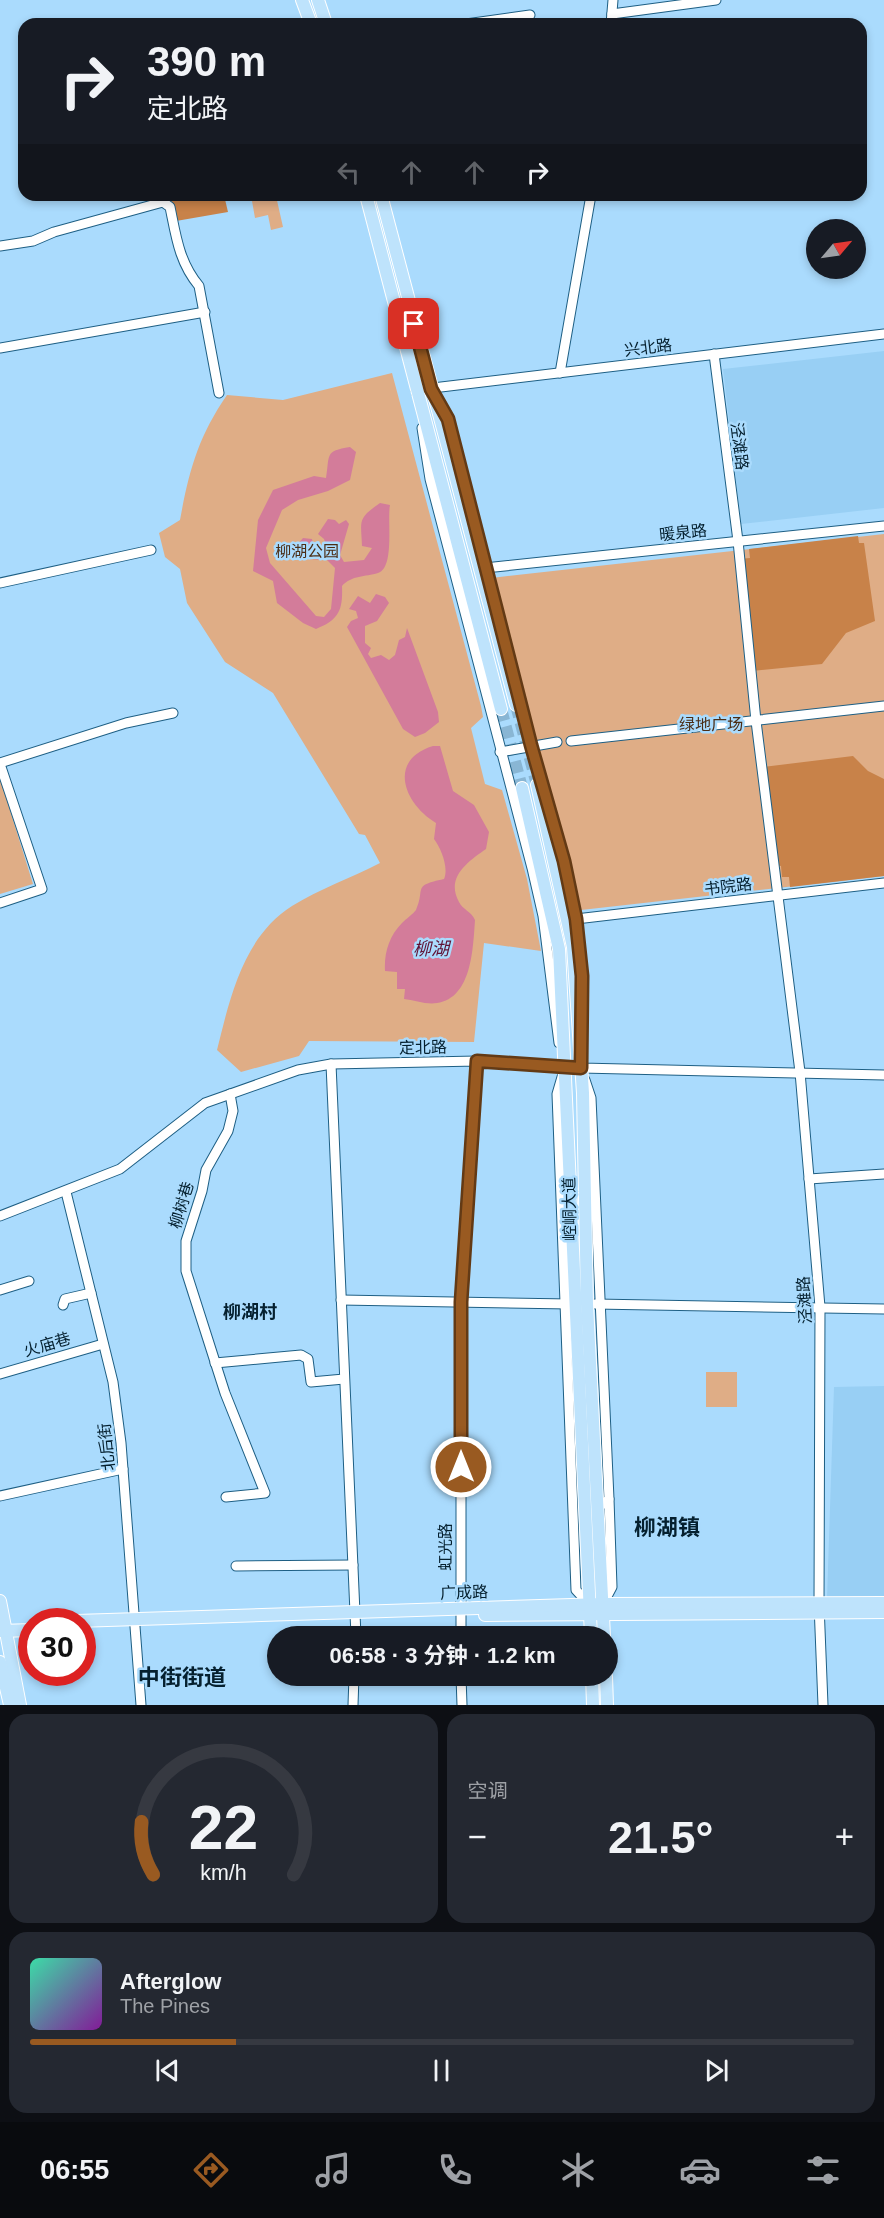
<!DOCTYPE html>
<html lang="zh">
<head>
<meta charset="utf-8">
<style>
  :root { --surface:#171b24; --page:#242831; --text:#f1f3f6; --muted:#9ea1a6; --line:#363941; --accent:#995a21 }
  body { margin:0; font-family:Helvetica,"Noto Sans SC",sans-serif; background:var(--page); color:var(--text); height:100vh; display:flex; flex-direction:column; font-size:22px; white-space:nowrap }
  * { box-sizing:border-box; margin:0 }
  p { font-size:20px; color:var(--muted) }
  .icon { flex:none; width:33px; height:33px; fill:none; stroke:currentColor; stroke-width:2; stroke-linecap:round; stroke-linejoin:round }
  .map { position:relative; height:1705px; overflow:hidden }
  .sheet { display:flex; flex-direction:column; gap:9px; padding:9px; background:#0d0f14; flex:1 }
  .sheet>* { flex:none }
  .banner { position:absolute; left:18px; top:18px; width:849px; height:183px; border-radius:18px; box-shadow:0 3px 9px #0003; background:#171b24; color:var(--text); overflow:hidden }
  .needle { width:39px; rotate:61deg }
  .fabs { position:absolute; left:806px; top:219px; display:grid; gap:12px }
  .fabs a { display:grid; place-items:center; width:60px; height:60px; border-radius:50%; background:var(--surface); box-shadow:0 3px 9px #0003; font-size:30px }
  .speed { position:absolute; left:18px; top:1608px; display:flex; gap:12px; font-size:30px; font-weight:700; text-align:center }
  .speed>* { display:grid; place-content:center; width:78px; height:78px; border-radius:50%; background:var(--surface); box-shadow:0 3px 9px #0003; line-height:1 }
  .speed .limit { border:9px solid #d22; background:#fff; color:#111 }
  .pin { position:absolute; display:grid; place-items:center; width:51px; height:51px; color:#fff; margin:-26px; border-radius:12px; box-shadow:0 3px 9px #0006 }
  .me { position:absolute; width:66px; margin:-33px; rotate:0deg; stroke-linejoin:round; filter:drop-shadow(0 0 4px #0008) }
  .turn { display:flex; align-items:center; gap:21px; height:126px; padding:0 30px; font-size:27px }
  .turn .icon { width:78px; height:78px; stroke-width:2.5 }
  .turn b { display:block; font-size:42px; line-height:51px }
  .lanes { display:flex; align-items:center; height:57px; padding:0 30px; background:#0003; justify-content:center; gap:30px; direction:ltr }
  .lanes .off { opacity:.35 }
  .big { font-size:45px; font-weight:700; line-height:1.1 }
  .sheet .tile { flex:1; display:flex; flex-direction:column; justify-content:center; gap:9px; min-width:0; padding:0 21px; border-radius:18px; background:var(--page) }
  .sheet .dial { align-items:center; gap:0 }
  .dial svg { height:156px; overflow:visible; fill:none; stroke:var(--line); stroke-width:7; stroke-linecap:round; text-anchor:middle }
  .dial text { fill:var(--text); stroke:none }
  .song { display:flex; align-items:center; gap:18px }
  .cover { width:72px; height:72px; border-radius:9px; background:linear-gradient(135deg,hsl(160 70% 55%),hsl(290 70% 35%)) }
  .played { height:6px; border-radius:3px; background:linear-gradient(90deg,var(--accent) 25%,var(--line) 25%) }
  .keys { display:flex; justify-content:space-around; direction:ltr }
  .heat { display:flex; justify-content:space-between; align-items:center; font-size:33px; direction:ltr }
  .sheet .tiles { flex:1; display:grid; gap:9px; grid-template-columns:1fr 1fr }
  .tile:last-child { grid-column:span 2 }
  .trip { position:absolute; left:267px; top:1626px; width:351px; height:60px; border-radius:30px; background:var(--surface); box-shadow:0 3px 9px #0003; font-weight:700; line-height:60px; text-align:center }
  .tabs { display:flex; height:96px; justify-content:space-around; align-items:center; background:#090b0e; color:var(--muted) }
  .tabs .icon { width:42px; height:42px }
  .tabs .on { color:var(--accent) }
  .tabs b { font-size:27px; color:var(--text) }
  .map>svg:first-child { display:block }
  .built { fill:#98cff4 }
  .green { fill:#dfad86 }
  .forest { fill:#c88249 }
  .water { fill:#d37c9a }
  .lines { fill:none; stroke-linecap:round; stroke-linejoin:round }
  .major-tunnel { stroke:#89b6d4; stroke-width:12; stroke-dasharray:12 6; stroke-linecap:butt }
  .minor-casing { stroke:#1e5f84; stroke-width:11 }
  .major-casing { stroke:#fff; stroke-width:14 }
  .minor { stroke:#fff; stroke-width:9 }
  .major { stroke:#bee3fc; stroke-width:12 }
  .route-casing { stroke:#633a15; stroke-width:15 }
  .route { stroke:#995a21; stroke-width:10 }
  .labels { text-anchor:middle; stroke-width:5; stroke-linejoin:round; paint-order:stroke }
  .street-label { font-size:16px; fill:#05202f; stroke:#aadbfd }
  .park-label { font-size:16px; fill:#4b2d15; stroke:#aadbfd }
  .water-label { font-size:18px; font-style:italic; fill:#5f1134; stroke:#aadbfd }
  .neighbourhood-label { font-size:18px; font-weight:bold; fill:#05202f; stroke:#aadbfd }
  .district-label { font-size:22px; font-weight:bold; fill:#05202f; stroke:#aadbfd }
</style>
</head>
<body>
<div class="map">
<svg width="884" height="1705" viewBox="0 0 884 1705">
  <rect width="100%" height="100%" fill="#aadbfd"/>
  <g class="built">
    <path d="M884 351V508L741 524 723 369Z"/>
    <path d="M884 1386V1596L827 1599 834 1387Z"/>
  </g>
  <g class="green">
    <path d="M276 196 283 227 271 230 268 215 255 218 252 201Z"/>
    <path d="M392 373 481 706 483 717 471 728 485 784 502 790 527 879 541 951 484 943 474 1042 309 1041 299 1056 241 1072 217 1050C230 998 243 937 292 906 319 889 351 878 380 863L365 835 359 834 273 693 225 662 187 603 180 569 165 557 159 533 180 520C189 471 198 437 227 395L283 400Z"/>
    <path d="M884 534V876L581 910 491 578Z"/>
    <path d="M0 778 33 884 0 894Z"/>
    <rect x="706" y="1372" width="31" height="35"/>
  </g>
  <g class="forest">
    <path d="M170 195H224L228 212 176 221Z"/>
    <path d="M858 536 859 543H864L875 621 846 633 822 664 752 671 739 559 750 558 749 549Z"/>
    <path d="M853 756 868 771 884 779V876L790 887 789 877H782L781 866 776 865 763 767Z"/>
  </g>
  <g class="water">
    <path d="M350 447 356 452 350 480 328 491 298 500 282 510 266 548 270 563 316 616 324 617 331 609 335 568 327 560 308 559 299 553 297 545 303 538 312 539 314 550 322 552 327 548 324 539 318 534 328 519 335 520 339 524 346 520 349 524 340 555 344 562 364 560 372 548 362 546C361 520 357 519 380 503L390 505C387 520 395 568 378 573 365 577 352 575 342 586 343 610 339 620 316 629L303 623 277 603 273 581 253 571 258 520 273 490 314 476 326 478C330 455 324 451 350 447Z"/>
    <path d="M376 594 385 597 389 603 377 621 365 626V643L371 648 368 654 371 658 381 655 389 660 395 655 399 640 405 637 407 628 438 712 439 722 425 733 415 737 403 729 347 627 351 621 358 618 356 611 349 609 358 596 370 603Z"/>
    <path d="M433 746H440L453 791 474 805 489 832 486 849C469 861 445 877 459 902 463 910 471 911 475 920 473 948 472 998 437 1003 427 1005 414 1000 404 999L405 989H397V972L385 971C384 953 389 936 402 923 406 919 413 914 416 910 426 888 411 886 444 879 449 868 441 848 434 839L436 823C404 804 387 760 433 746Z"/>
  </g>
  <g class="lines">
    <g class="major-tunnel">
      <path d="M516 705 537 785"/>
      <path d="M501 709 522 788"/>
    </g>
    <g class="minor-casing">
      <g id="minor">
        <path d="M612 14 716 0"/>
        <path d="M466 24 530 15"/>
        <path d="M611 24 613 0"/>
        <path d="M0 246 33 241 54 232 163 202 170 207C176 236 179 262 199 286L219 393"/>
        <path d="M0 348 205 312"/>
        <path d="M714 354 738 541 756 721 800 1072 820 1307 819 1604 823 1705"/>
        <path d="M560 373 591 195"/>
        <path d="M417 394 416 390 884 334"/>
        <path d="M441 407 448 419 472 517"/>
        <path d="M422 428 430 479 532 868 543 916 559 1043"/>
        <path d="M485 568 884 526"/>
        <path d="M0 583 151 550"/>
        <path d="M519 696C544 797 584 898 582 1004"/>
        <path d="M571 741 884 706"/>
        <path d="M500 752 557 742"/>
        <path d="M0 763 126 723 173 713"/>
        <path d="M0 764 42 889 0 903"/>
        <path d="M576 919 884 883"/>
        <path d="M331 1064 356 1636"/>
        <path d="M562 1077 557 1094 576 1590 589 1604"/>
        <path d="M585 1080 591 1098 609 1499 598 1508"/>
        <path d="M809 1179 884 1174"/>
        <path d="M66 1192 113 1382 121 1443 141 1705"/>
        <path d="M0 1216 120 1169 205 1103 298 1070 331 1064 477 1061 581 1068 884 1075"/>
        <path d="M0 1290 29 1281"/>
        <path d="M341 1300 570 1304"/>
        <path d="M595 1304 884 1309"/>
        <path d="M63 1305 65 1299 91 1293"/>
        <path d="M215 1363 301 1355 308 1359 311 1382 344 1379"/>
        <path d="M0 1374 103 1344"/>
        <path d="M0 1496 123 1469"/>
        <path d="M226 1497 265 1493 225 1393 186 1271V1241L202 1191 206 1170 228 1131 233 1111 230 1094"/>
        <path d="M236 1566 353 1565"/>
        <path d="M603 1604 612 1587 609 1499"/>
        <path d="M461 1636V1302L477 1061"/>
        <path d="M461 1676 462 1705"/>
        <path d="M353 1705 354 1676"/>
      </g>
    </g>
    <g class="major-casing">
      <g id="major">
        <path d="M302 0 311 24"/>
        <path d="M318 0 326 24"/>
        <path d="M366 195 501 709"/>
        <path d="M381 195 516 705"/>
        <path d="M537 785 573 947 583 1093 587 1304 604 1636"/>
        <path d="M522 788 559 949 591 1636"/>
        <path d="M0 1601 20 1705"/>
        <path d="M485 1615 884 1612"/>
        <path d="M45 1622 603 1604 884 1603"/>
        <path d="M0 1631 32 1630"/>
        <path d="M0 1662 10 1705"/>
        <path d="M592 1676 593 1705"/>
        <path d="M606 1676 607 1705"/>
      </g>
    </g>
    <use href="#minor" class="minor"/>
    <use href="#major" class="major"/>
  </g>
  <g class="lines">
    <g class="route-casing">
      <path id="route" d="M414 324 431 389 448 419 531 745 564 861 576 919 582 976 581 1068 477 1061 461 1302V1467"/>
    </g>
    <use href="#route" class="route"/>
  </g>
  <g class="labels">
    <g class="street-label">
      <text transform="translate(648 347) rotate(-7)" y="6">兴北路</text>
      <text transform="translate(740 446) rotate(83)" y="6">泾滩路</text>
      <text transform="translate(683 532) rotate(-6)" y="6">暖泉路</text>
      <text transform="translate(728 886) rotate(-7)" y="6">书院路</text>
      <text transform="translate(423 1047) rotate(-1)" y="6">定北路</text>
      <text transform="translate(181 1205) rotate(-73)" y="6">柳树巷</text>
      <text transform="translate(569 1209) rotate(-91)" y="6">崆峒大道</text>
      <text transform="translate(804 1300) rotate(-93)" y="6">泾滩路</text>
      <text transform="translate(47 1344) rotate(-16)" y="6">火庙巷</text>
      <text transform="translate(106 1447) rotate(-96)" y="6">北后街</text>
      <text transform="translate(445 1547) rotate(-90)" y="6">虹光路</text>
      <text transform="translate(464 1592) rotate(-2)" y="6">广成路</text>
    </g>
    <g class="park-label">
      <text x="307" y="557">柳湖公园</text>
      <text x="711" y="730">绿地广场</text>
    </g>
    <g class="water-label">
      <text x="431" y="955">柳湖</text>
    </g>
    <g class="neighbourhood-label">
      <text x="250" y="1318">柳湖村</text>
    </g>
    <g class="district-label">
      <text x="667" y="1535">柳湖镇</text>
      <text x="182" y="1685">中街街道</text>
    </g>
  </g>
</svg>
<div class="fabs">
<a><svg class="needle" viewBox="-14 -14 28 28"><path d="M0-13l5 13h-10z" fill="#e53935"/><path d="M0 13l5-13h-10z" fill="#9ea1a6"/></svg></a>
</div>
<div class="speed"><div class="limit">30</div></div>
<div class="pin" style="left:414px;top:324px;background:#d93025"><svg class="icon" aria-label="arrive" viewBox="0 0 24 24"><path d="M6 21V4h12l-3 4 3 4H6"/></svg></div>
<svg class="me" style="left:461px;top:1467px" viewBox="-20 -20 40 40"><circle r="17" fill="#995a21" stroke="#fff" stroke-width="3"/><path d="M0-11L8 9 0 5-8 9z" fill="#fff"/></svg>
<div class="trip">06:58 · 3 分钟 · 1.2 km</div>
<div class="banner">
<div class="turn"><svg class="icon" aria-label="right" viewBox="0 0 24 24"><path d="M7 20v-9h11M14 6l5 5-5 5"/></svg><div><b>390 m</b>定北路</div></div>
<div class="lanes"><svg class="icon off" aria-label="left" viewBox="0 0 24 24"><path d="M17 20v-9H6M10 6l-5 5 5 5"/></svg><svg class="icon off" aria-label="ahead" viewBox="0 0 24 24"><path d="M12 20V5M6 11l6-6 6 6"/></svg><svg class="icon off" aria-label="ahead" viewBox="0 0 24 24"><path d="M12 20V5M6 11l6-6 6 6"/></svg><svg class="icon" aria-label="right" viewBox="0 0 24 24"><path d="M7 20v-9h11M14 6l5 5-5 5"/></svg></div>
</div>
</div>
<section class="sheet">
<div class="tiles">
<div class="tile dial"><svg viewBox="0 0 100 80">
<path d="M14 69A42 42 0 1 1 86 69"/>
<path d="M14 69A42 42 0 0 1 8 42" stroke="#995a21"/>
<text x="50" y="56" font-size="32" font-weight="700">22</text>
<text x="50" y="72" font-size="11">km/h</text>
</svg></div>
<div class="tile"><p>空调</p>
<div class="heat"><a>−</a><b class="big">21.5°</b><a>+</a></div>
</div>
<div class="tile">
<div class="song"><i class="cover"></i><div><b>Afterglow</b><p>The Pines</p></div></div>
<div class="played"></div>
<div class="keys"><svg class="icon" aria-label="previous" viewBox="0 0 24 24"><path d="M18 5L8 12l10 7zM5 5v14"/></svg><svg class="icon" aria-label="pause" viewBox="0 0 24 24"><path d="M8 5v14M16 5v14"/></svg><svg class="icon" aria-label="next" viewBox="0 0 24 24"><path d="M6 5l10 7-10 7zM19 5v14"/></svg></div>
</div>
</div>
</section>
<nav class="tabs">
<b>06:55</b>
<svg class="icon on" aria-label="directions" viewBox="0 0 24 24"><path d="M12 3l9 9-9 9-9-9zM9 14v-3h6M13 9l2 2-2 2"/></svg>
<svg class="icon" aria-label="music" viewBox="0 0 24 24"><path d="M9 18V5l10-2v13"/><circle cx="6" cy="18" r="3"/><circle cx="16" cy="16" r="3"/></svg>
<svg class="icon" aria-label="phone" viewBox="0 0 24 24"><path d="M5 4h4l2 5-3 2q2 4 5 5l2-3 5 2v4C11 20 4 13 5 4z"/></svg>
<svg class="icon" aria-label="climate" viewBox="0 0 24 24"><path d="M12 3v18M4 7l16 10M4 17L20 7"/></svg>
<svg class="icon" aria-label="car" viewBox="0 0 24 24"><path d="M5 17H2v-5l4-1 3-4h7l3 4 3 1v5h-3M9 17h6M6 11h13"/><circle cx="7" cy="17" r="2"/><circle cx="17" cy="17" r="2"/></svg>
<svg class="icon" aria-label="filters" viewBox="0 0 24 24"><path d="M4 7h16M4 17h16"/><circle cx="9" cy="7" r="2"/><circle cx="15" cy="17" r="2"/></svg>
</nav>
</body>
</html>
